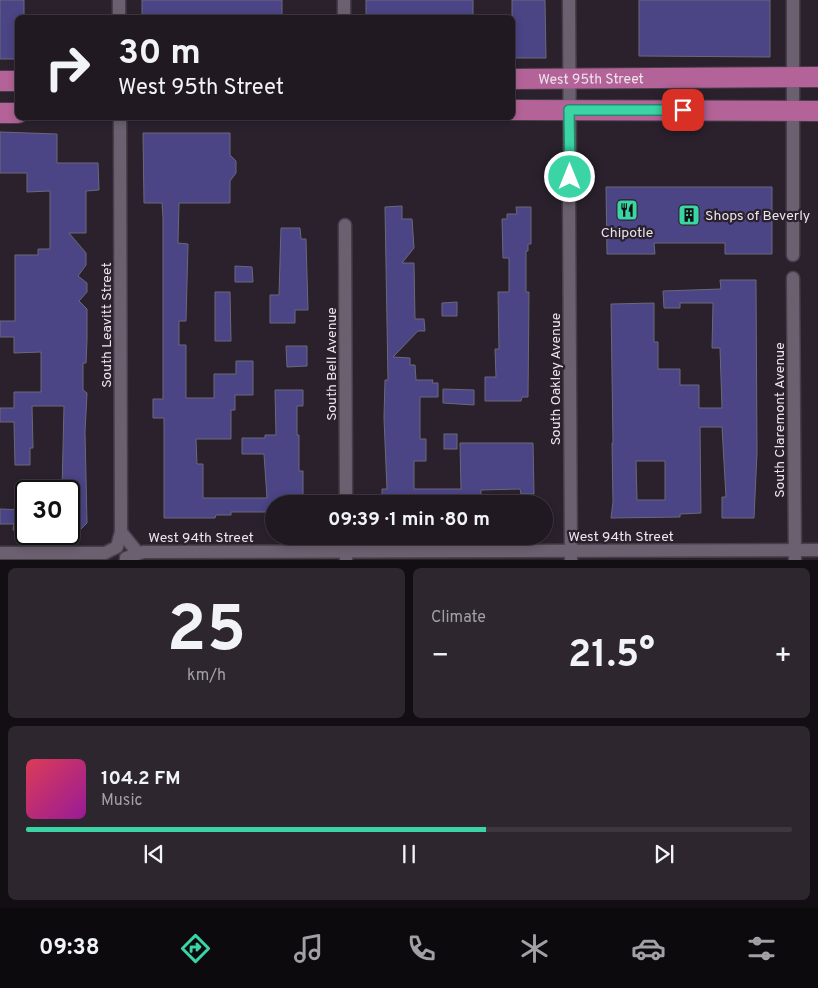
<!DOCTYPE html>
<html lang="en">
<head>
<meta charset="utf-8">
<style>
  :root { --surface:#201922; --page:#2d262f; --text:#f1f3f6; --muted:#a2a0a5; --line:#3d3840; --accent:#3ad4a5 }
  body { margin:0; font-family:Overpass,sans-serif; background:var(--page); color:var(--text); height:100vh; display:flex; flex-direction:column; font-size:19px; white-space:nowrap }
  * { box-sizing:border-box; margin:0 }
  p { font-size:16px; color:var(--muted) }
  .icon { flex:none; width:28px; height:28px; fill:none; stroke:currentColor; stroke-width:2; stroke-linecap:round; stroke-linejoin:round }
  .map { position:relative; height:560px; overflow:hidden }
  .drawer { display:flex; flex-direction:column; gap:8px; padding:8px; background:#120e13; flex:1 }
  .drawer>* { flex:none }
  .top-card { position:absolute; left:15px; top:15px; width:500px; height:105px; border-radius:8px; box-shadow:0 2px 8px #0003,0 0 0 1px var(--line); background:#201922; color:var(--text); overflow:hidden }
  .speed { position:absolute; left:15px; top:480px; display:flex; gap:10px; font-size:25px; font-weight:700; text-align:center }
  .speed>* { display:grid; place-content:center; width:65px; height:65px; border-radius:50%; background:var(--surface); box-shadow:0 2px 8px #0003,0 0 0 1px var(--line); line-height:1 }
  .speed .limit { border:2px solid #111; border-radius:8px; background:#fff; color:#111 }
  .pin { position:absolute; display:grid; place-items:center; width:42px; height:42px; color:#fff; margin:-21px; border-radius:10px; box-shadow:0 2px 8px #0006 }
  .me { position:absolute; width:55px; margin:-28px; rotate:0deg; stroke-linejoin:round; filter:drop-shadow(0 0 4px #0008) }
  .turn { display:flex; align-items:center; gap:18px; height:105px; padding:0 20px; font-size:22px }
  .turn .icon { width:65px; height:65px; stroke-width:2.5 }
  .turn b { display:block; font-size:35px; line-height:42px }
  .big { font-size:38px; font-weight:700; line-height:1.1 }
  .drawer .card { flex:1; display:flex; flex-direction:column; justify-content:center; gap:8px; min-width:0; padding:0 18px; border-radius:8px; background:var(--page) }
  .drawer .dial { align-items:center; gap:0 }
  .dial b { font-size:65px; line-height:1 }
  .song { display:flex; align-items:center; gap:15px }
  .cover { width:60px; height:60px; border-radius:8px; background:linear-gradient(135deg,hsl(350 70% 55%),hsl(300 70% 35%)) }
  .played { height:5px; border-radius:2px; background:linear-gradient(90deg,var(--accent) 60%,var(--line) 60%) }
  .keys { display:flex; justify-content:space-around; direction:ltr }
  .heat { display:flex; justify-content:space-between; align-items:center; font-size:28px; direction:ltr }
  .drawer .tiles { flex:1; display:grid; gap:8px; grid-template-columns:1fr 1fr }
  .card:last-child { grid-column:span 2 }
  .trip { position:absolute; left:265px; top:495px; width:288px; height:50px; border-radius:25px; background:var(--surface); box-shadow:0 2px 8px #0003,0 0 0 1px var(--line); font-weight:700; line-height:50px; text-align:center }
  .tab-bar { display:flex; height:80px; justify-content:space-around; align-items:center; background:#0d0a0e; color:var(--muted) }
  .tab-bar .icon { width:35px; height:35px }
  .tab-bar .selected { color:var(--accent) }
  .tab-bar b { font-size:22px; color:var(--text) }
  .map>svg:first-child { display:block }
  .building { fill:#4b4485; stroke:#6a697a; fill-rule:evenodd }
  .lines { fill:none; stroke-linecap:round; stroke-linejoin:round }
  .street-casing { stroke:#463f4a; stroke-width:15 }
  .primary-casing { stroke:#463f4a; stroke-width:22 }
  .street { stroke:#6b606f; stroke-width:12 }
  .primary { stroke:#b36397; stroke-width:20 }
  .route-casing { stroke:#268a6b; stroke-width:12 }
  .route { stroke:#3ad4a5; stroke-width:9 }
  .labels { text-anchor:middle; stroke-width:4.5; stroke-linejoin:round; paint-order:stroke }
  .street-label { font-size:14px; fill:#ebe5ed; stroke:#2a212d }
  .poi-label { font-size:14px; fill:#ebe5ed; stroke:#2a212d; text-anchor:start }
</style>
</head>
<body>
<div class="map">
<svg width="818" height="561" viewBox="0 0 818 561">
  <rect width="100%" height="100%" fill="#2a212d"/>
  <g class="building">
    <path d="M0 0H24V18H18V59H0Z"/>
    <rect x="142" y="0" width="140" height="18"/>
    <rect x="366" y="0" width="107" height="18"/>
    <path d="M512 0H545L546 58H512Z"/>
    <path d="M639 0H770V57L639 56Z"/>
    <path d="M0 132 57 134V163H98L99 190 86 191V233H69L86 253V265L78 276 87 283V292L79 301 87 309V340L86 363H83V390L87 393 85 432 87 523 80 530H69V491H62L64 406H32L33 448H30V465H15L14 422H0V408H14V392H41V352L14 353V337H0V321H15V255H38V249H50V191L27 192V173H0Z"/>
    <path d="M143 133H230V155L236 161V173L230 181V203H179L178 243 188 244 186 321H179V345H186V398H214V374H236V361H253V395H235V410H231V439H196L197 464H203V498H267L264 454H242V438H265V435H276L275 390H303V406H297V435H299V471H303V504H274V512H231V515H216L215 518H164V418H153V399H163V218L162 203H144Z"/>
    <path d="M606 187H772V254H725V243H654L655 254H607Z"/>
    <path d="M402 206V219H412L414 248 402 263H414L415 319H424L425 331H418L393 357 410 358V365H415L416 380H433L432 383H438V397H420V439H426V461H414V489H461L460 443H533L534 494H521L520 489 481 490V504H382V489H387L384 418 385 380H388L385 207Z"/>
    <path d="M516 207H531V244H528V251H526V292H529L528 397H522L521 401H485V377H496L495 349H499L498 292H509V258H503L502 219H507V214H517Z"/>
    <path d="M281 228H300L301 239H306L308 310H295V323H270V295H279Z"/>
    <path d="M235 266 252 267 253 282H235Z"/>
    <path d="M720 280H756L757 453 754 518H722V497H726L722 427H700L701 513 680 514V517L611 518 613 502 612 443H613L611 304 654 303V342H658V369H680V385H699V408H722L720 348H712L713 303H680V308H664L663 291 721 289ZM636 461H665V500H637Z"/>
    <path d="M215 292H230L231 341H215Z"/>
    <path d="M457 302V316H442V303Z"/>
    <path d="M286 346H307V366L287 367Z"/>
    <path d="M443 389 474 390V405L443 403Z"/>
    <rect x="444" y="434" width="13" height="15"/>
    <path d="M0 509 26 510V530H13L14 524H0Z"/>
  </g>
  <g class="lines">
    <g class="street-casing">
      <g id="street">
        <path d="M119 0V18"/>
        <path d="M344 0V18"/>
        <path d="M569 0 570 177"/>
        <path d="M793 0V255"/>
        <path d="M569 198 571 561"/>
        <path d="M345 225 346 504"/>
        <path d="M793 278 795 561"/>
        <path d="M121 532 137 552"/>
        <path d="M346 536V561"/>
        <path d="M0 553H105L117 547 121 532 120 118"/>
        <path d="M126 561V558L143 552 818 550"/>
      </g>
    </g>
    <g class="primary-casing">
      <g id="primary">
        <path id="s1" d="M512 79 818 77"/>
        <path d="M0 81H18"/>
        <path d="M512 110 818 111"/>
        <path d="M0 113H18"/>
      </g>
    </g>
    <use href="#street" class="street"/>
    <use href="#primary" class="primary"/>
  </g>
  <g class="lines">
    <g class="route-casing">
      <path id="route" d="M570 177 569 110H683"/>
    </g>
    <use href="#route" class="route"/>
  </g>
  <defs>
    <g id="restaurant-square" transform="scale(1.125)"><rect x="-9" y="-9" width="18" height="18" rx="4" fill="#3ad4a5" stroke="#2a212d"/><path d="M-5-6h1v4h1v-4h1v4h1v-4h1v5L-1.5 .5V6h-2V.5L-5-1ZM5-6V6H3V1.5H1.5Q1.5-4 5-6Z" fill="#111"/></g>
    <g id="building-square" transform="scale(1.125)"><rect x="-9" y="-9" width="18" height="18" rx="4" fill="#3ad4a5" stroke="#2a212d"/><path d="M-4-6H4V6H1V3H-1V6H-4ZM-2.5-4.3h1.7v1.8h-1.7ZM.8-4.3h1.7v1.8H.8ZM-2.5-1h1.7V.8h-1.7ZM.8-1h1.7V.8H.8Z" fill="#111"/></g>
  </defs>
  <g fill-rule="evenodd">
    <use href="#restaurant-square" x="627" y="210"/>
    <use href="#building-square" x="689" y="215"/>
  </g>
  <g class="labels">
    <g class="street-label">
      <text dy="5" stroke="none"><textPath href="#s1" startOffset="79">West 95th Street</textPath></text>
      <text transform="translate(106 325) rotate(-90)" y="5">South Leavitt Street</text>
      <text transform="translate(331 364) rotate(-90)" y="5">South Bell Avenue</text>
      <text transform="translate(555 379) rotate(-90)" y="5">South Oakley Avenue</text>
      <text transform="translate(779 420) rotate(-90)" y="5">South Claremont Avenue</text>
      <text x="621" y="541">West 94th Street</text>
      <text x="201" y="542">West 94th Street</text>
    </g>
    <g class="poi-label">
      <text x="705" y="220">Shops of Beverly</text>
      <text x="627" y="237" text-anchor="middle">Chipotle</text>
    </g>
  </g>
</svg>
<div class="speed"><div class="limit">30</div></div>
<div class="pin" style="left:683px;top:110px;background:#d93025"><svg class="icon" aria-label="arrive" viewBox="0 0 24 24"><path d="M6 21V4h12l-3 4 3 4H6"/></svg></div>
<svg class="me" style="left:570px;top:177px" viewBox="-20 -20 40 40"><circle r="17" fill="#3ad4a5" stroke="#fff" stroke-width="3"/><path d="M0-11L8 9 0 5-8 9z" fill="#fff"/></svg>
<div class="trip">09:39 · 1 min · 80 m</div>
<div class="top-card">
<div class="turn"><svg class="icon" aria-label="right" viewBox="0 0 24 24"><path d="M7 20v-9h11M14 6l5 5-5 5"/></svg><div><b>30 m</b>West 95th Street</div></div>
</div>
</div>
<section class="drawer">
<div class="tiles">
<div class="card dial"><b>25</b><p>km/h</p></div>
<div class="card"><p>Climate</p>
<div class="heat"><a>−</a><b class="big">21.5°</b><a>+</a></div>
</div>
<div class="card">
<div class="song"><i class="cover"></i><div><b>104.2 FM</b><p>Music</p></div></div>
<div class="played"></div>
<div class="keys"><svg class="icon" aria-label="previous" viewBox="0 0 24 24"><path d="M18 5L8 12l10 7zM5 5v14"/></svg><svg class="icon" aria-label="pause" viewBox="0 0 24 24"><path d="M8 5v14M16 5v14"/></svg><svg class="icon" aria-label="next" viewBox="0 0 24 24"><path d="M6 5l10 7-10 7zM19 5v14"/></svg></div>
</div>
</div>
</section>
<nav class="tab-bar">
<b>09:38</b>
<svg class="icon selected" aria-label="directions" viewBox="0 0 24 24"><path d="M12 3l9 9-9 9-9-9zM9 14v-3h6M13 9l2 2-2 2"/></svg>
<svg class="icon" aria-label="music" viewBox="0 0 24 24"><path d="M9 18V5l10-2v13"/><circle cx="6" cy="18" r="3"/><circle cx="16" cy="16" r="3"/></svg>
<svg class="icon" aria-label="phone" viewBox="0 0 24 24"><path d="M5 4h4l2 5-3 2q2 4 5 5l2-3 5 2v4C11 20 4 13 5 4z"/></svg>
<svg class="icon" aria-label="climate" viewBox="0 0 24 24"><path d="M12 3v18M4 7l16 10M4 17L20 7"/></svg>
<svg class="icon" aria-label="car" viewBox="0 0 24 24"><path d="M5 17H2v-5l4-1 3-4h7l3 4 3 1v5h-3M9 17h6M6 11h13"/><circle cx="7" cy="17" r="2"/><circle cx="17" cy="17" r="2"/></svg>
<svg class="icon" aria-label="filters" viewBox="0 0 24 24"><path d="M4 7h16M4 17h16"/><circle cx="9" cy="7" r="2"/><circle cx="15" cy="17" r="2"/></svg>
</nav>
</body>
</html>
